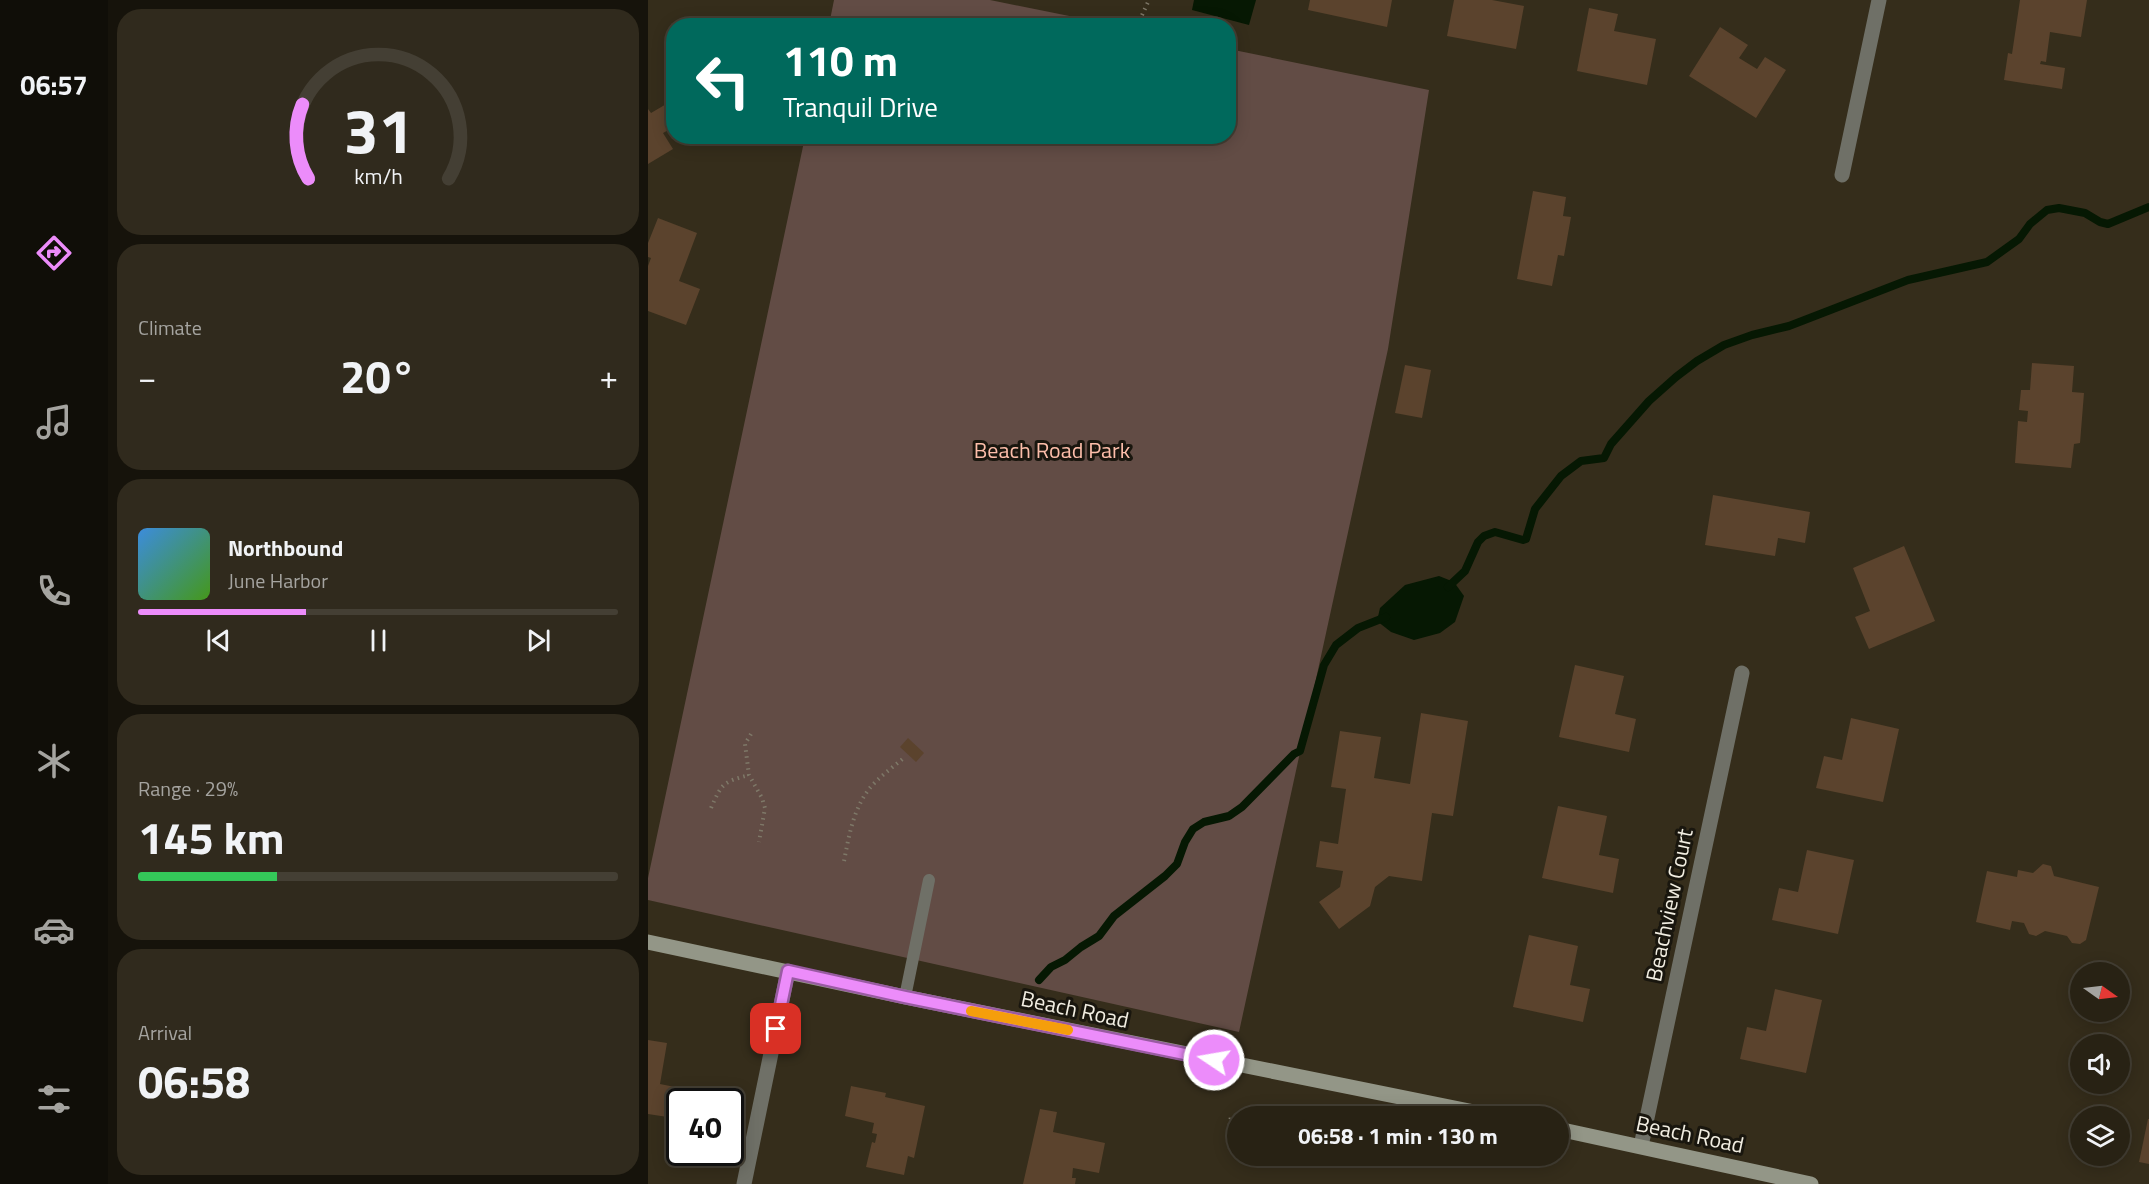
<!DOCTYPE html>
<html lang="en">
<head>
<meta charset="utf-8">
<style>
  :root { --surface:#282214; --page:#302a1d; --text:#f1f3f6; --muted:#a5a4a0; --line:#443f34; --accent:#ec8cfa }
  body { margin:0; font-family:"Titillium Web",sans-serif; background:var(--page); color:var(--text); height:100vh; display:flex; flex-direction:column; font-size:22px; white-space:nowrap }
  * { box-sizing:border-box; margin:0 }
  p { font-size:20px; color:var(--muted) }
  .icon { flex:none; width:33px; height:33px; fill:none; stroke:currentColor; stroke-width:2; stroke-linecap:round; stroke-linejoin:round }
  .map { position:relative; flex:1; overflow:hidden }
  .sheet { display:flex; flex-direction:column; gap:9px; padding:9px; background:#16130b; width:540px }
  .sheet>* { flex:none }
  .guide { position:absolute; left:18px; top:18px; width:570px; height:126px; border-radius:24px; box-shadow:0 3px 15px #0003,0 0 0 2px var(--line); background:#00695c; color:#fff; overflow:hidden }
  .needle { width:39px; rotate:104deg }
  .controls { position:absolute; left:1422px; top:962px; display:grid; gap:12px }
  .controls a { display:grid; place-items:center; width:60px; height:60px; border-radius:50%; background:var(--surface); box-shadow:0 3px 15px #0003,0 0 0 2px var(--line); font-size:30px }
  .speed { position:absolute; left:18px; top:1088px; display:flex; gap:12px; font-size:30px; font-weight:700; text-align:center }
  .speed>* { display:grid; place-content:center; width:78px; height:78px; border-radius:50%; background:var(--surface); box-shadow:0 3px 15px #0003,0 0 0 2px var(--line); line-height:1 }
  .speed .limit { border:3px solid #111; border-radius:9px; background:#fff; color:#111 }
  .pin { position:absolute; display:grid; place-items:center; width:51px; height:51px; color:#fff; margin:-26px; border-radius:12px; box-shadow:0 3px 9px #0006 }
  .me { position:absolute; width:66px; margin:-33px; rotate:282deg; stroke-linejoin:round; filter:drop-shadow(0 0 4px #0008) }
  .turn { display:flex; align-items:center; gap:21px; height:126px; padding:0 18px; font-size:27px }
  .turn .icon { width:78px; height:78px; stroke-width:2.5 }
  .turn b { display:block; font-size:42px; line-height:51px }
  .big { font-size:45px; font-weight:700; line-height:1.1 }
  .sheet .tile { flex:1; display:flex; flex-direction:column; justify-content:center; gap:9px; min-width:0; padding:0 21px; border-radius:24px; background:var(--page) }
  .sheet .dial { align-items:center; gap:0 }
  .dial svg { height:156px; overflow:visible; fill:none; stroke:var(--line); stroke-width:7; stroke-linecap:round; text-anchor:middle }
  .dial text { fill:var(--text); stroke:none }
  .song { display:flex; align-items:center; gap:18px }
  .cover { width:72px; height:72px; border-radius:9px; background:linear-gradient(135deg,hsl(210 70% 55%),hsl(100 70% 35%)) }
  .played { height:6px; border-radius:3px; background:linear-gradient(90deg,var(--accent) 35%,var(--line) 35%) }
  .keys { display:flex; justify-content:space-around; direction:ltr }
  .heat { display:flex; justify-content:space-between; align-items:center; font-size:33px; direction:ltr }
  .charge { height:9px; border-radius:4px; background:linear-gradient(90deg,#34c759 29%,var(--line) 0) }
  .trip { position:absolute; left:579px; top:1106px; width:342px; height:60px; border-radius:30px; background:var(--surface); box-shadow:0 3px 15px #0003,0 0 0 2px var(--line); font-weight:700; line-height:60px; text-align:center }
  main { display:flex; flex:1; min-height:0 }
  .tabs { display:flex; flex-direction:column; width:108px; justify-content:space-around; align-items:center; background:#100e08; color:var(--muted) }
  .tabs .icon { width:42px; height:42px }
  .tabs .selected { color:var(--accent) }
  .tabs b { font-size:27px; color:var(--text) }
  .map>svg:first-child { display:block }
  .green { fill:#624c45 }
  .water { fill:#061803 }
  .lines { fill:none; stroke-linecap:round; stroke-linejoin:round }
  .stream { stroke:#061803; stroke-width:8 }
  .building { fill:#5b432d }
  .path { stroke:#7e7868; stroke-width:4; stroke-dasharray:1.5 4.5; stroke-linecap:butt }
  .lane { stroke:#6f7067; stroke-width:12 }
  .street { stroke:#6f7067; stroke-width:15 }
  .secondary { stroke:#939687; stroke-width:15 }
  .route-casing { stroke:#995ba2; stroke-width:15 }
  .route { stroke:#ec8cfa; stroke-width:10 }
  .slow { stroke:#f59e0b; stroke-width:10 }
  .labels { text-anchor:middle; stroke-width:6; stroke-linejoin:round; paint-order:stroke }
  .park-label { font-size:22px; fill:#fdbeaa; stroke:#19160e }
  .street-label { font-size:22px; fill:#f2eee2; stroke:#19160e }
</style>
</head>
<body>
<main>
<nav class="tabs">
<b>06:57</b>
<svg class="icon selected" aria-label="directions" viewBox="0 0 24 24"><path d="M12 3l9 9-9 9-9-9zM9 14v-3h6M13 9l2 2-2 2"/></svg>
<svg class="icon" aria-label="music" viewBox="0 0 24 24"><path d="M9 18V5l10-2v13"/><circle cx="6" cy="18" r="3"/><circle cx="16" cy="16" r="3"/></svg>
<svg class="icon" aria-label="phone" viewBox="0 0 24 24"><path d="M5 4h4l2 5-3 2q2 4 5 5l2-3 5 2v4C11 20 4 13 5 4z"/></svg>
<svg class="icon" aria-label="climate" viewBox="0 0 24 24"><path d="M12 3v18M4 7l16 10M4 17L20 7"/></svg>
<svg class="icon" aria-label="car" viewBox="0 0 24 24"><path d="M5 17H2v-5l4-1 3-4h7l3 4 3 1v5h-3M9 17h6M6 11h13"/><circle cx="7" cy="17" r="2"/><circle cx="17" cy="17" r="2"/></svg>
<svg class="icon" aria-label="filters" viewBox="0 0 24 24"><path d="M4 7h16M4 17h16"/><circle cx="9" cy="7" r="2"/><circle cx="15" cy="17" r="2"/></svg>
</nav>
<section class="sheet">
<div class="tile dial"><svg viewBox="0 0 100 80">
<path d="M14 69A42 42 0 1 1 86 69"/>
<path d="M14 69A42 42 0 0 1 11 31" stroke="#ec8cfa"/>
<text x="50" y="56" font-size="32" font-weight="700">31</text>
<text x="50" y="72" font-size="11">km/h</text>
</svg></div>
<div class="tile"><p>Climate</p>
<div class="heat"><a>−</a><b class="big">20°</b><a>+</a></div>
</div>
<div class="tile">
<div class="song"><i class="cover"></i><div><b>Northbound</b><p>June Harbor</p></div></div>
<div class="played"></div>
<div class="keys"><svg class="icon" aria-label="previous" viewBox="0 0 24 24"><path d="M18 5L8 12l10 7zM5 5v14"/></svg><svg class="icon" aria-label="pause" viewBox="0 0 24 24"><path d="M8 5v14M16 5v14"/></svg><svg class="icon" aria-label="next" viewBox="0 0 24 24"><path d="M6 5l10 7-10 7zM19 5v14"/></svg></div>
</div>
<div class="tile"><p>Range · 29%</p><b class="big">145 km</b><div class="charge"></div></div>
<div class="tile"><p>Arrival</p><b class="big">06:58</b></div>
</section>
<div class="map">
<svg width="1501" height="1184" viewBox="0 0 1501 1184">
  <rect width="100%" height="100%" fill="#352d1b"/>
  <g class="green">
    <path d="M186 0H342L466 25H181Z"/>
    <path d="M581 49 781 90 740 349 591 1032 0 900V878L157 137 580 136Z"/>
  </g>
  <g class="water">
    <path d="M546 0H608L601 25 544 10Z"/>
    <path d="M791 576 806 582 816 596 807 622 792 633 766 640 743 632 729 621 732 608 757 585Z"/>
  </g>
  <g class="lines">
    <g class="stream">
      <path d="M800 587 817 571 830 542 836 536 847 532 875 540 878 539 887 509 913 476 933 461 956 458 963 444 1001 401 1028 377 1049 361 1076 345 1104 335 1141 326 1260 280 1339 262 1371 239 1382 224 1399 210 1411 208 1437 213 1452 222 1460 224 1501 207"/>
      <path d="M391 980 403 967 417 960 433 947 451 936 466 916 517 876 529 864 537 842 545 829 556 822 581 816 594 807 646 754 652 751 676 665 688 645 710 628 738 617"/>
    </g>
  </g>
  <g class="building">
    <path d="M662 0H744L739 27 660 10Z"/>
    <path d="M806 0H844L876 6 868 49 799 36Z"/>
    <path d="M1372 0H1439L1433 37 1402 32 1398 62 1393 61 1392 64 1417 68 1414 89 1356 80 1360 53 1364 54Z"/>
    <path d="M941 8 970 14 966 31 1008 39 999 85 929 71Z"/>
    <path d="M1072 27 1100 45 1091 58 1109 69 1117 57 1138 70 1108 118 1041 76Z"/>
    <path d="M20 103 26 111V127L15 133 25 149 0 164V109L3 113Z"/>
    <path d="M885 191 918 197 915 216 923 217 916 256 910 255 904 286 869 279Z"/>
    <path d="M10 218 49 233 31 281 52 289 38 325 0 311V266L3 258 0 257V243Z"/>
    <path d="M1384 363 1426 366 1424 392 1436 393 1432 443 1426 444 1423 468 1367 463 1370 421 1379 422 1380 411 1371 410 1373 390H1382Z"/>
    <path d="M757 365 783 370 774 418 747 413Z"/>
    <path d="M1065 495 1162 512 1157 543 1130 538 1127 556 1057 545Z"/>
    <path d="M1256 546 1287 621 1221 649 1207 617 1222 611 1205 568Z"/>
    <path d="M927 665 976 676 967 714 988 719 981 752 911 737Z"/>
    <path d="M773 713 820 721 805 816 784 813 774 881 741 876 727 887 722 906 691 929 671 902 692 887 695 871 668 867 672 841 690 844 698 789 683 787 692 731 733 737 726 778 762 784Z"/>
    <path d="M1203 718 1251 729 1235 802 1168 788 1176 756 1194 760Z"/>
    <path d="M260 738 276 753 268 762 252 747Z"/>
    <path d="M910 806 959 816 951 855 971 859 965 893 894 878Z"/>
    <path d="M1159 850 1206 860 1190 934 1124 920 1131 888 1150 892Z"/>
    <path d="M1395 864 1403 866 1406 876 1451 887 1438 940 1432 944 1424 943 1419 936 1397 931 1388 936 1381 934 1376 923 1364 921 1362 930 1328 922 1339 871 1369 877 1370 870 1385 873Z"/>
    <path d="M881 935 930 946 922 985 942 989 935 1022 865 1007Z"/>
    <path d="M1127 989 1174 1000 1158 1073 1092 1059 1099 1027 1118 1031Z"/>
    <path d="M0 1040 19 1043 12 1084 32 1088 26 1118 0 1114Z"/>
    <path d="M203 1086 238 1093 237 1097 277 1106 266 1158 260 1156 256 1175 218 1167 224 1142 227 1143 229 1134 224 1133 226 1123 197 1116Z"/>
    <path d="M392 1109 409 1112 405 1132 457 1143 451 1173 425 1168 424 1178H428L427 1184H375Z"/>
    <path d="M1500 1119H1501V1164L1491 1162Z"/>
  </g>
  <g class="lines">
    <g class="path">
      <path d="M489 26 501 0"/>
      <path d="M103 734 97 744 101 775 114 798 117 808 111 842"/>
      <path d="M63 808C74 783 75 782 101 775"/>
      <path d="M196 861C201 836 205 810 221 789 231 777 245 767 257 757"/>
      <path d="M580 1137 583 1116"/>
    </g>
    <path class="lane" d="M257 997 281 880"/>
    <g class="street">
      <path d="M1194 175 1231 0"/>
      <path d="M993 1146 1094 673"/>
      <path d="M96 1184 140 971"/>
    </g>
    <g class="secondary">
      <path d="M0 942 257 997 846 1116"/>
      <path d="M910 1129 1163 1184"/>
    </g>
  </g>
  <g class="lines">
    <g class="route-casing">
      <path id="route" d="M128 1029 140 971 257 997 566 1060"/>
    </g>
    <use href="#route" class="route"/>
    <path class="slow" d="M323 1011 420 1030"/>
  </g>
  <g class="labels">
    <g class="park-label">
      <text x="404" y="458">Beach Road Park</text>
    </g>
    <g class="street-label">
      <text transform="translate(1021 905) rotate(-78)" y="8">Beachview Court</text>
      <text transform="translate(427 1009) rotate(12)" y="8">Beach Road</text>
      <text transform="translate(1042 1134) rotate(12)" y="8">Beach Road</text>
    </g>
  </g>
</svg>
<div class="controls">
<a><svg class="needle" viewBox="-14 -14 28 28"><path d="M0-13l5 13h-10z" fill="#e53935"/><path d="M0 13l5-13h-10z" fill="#a5a4a0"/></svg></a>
<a><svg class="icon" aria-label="sound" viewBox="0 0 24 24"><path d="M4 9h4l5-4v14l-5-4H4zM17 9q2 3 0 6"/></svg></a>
<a><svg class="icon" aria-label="layers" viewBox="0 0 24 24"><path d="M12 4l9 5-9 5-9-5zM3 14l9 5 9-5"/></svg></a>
</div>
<div class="speed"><div class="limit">40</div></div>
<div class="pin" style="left:128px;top:1029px;background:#d93025"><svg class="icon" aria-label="arrive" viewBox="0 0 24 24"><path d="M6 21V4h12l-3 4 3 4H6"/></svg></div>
<svg class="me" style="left:566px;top:1060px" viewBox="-20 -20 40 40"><circle r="17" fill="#ec8cfa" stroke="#fff" stroke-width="3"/><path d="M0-11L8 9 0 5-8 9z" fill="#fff"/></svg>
<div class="trip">06:58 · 1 min · 130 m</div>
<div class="guide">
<div class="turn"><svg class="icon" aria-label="left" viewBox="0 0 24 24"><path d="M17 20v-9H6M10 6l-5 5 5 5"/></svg><div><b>110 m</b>Tranquil Drive</div></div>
</div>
</div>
</main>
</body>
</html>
